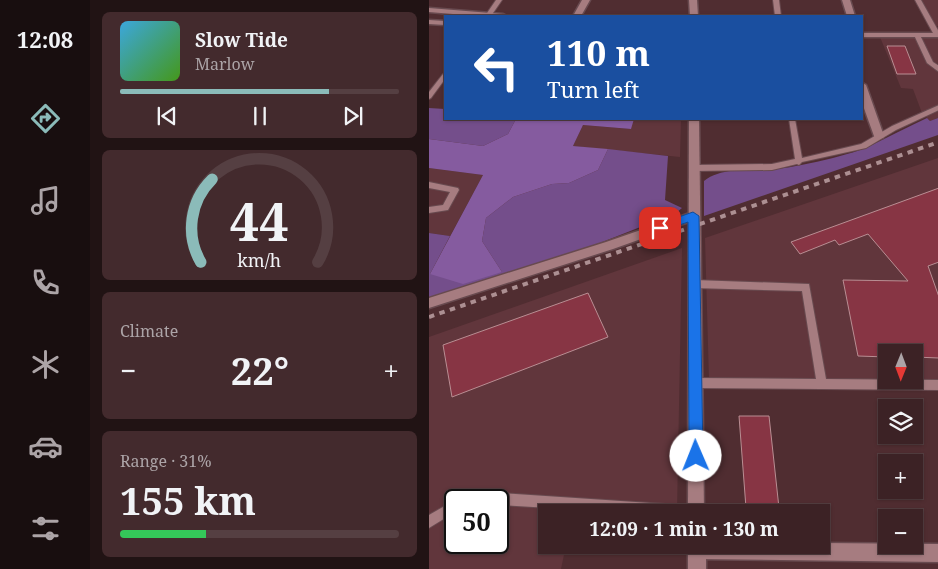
<!DOCTYPE html>
<html lang="en">
<head>
<meta charset="utf-8">
<style>
  :root { --surface:#3c2225; --page:#432a2d; --text:#f1f3f6; --muted:#aca4a7; --line:#553f42; --accent:#8bbbb9 }
  body { margin:0; font-family:"Noto Serif",serif; background:var(--page); color:var(--text); height:100vh; display:flex; flex-direction:column; font-size:19px; white-space:nowrap }
  * { box-sizing:border-box; margin:0 }
  p { font-size:16px; color:var(--muted) }
  .icon { flex:none; width:28px; height:28px; fill:none; stroke:currentColor; stroke-width:2; stroke-linecap:round; stroke-linejoin:round }
  .map { position:relative; flex:1; overflow:hidden }
  .side { display:flex; flex-direction:column; gap:12px; padding:12px; background:#211314; width:339px }
  .side>* { flex:none }
  .banner { position:absolute; left:15px; top:15px; width:419px; height:105px; border-radius:0px; box-shadow:0 1px 4px #0004,0 0 0 1px var(--line); background:#1a4fa0; color:#fff; overflow:hidden }
  .needle { width:32px; rotate:181deg }
  .fabs { position:absolute; left:449px; top:344px; display:grid; gap:10px }
  .fabs a { display:grid; place-items:center; width:45px; height:45px; border-radius:0px; background:var(--surface); box-shadow:0 1px 4px #0004,0 0 0 1px var(--line); font-size:25px }
  .speed { position:absolute; left:15px; top:489px; display:flex; gap:10px; font-size:25px; font-weight:700; text-align:center }
  .speed>* { display:grid; place-content:center; width:65px; height:65px; border-radius:50%; background:var(--surface); box-shadow:0 1px 4px #0004,0 0 0 1px var(--line); line-height:1 }
  .speed .limit { border:2px solid #111; border-radius:8px; background:#fff; color:#111 }
  .pin { position:absolute; display:grid; place-items:center; width:42px; height:42px; color:#fff; margin:-21px; border-radius:10px; box-shadow:0 2px 8px #0006 }
  .me { position:absolute; width:55px; margin:-28px; rotate:359deg; stroke-linejoin:round; filter:drop-shadow(0 0 4px #0008) }
  .turn { display:flex; align-items:center; gap:18px; height:105px; padding:0 20px; font-size:22px }
  .turn .icon { width:65px; height:65px; stroke-width:2.5 }
  .turn b { display:block; font-size:35px; line-height:42px }
  .big { font-size:38px; font-weight:700; line-height:1.1 }
  .side .widget { flex:1; display:flex; flex-direction:column; justify-content:center; gap:8px; min-width:0; padding:0 18px; border-radius:8px; background:var(--page) }
  .side .dial { align-items:center; gap:0 }
  .dial svg { height:130px; overflow:visible; fill:none; stroke:var(--line); stroke-width:7; stroke-linecap:round; text-anchor:middle }
  .dial text { fill:var(--text); stroke:none }
  .song { display:flex; align-items:center; gap:15px }
  .cover { width:60px; height:60px; border-radius:8px; background:linear-gradient(135deg,hsl(200 70% 55%),hsl(100 70% 35%)) }
  .played { height:5px; border-radius:2px; background:linear-gradient(90deg,var(--accent) 75%,var(--line) 75%) }
  .keys { display:flex; justify-content:space-around; direction:ltr }
  .heat { display:flex; justify-content:space-between; align-items:center; font-size:28px; direction:ltr }
  .charge { height:8px; border-radius:4px; background:linear-gradient(90deg,#34c759 31%,var(--line) 0) }
  .trip { position:absolute; left:109px; top:504px; width:292px; height:50px; border-radius:0px; background:var(--surface); box-shadow:0 1px 4px #0004,0 0 0 1px var(--line); font-weight:700; line-height:50px; text-align:center }
  main { display:flex; flex:1; min-height:0 }
  .dock { display:flex; flex-direction:column; width:90px; justify-content:space-around; align-items:center; background:#180e0f; color:var(--muted) }
  .dock .icon { width:35px; height:35px }
  .dock .on { color:var(--accent) }
  .dock b { font-size:22px; color:var(--text) }
  .map>svg:first-child { display:block }
  .built { fill:#61363c; fill-rule:evenodd }
  .green { fill:#744e8b }
  .forest { fill:#855b9f }
  .building { fill:#873544; stroke:#b98e93 }
  .lines { fill:none; stroke-linecap:round; stroke-linejoin:round }
  .service-casing { stroke:#684a4f; stroke-width:2 }
  .minor-casing { stroke:#684a4f; stroke-width:3 }
  .secondary-casing { stroke:#684a4f; stroke-width:3 }
  .service { fill:#a67c80; fill-rule:evenodd }
  .minor { fill:#a67c80; fill-rule:evenodd }
  .secondary { fill:#a67c80; fill-rule:evenodd }
  .rail { stroke:#ac8f92; stroke-width:4; stroke-dasharray:5.5 5.5; stroke-linecap:butt }
  .route { fill:#1a73e8; stroke:#114b97 }
</style>
</head>
<body>
<main>
<nav class="dock">
<b>12:08</b>
<svg class="icon on" aria-label="directions" viewBox="0 0 24 24"><path d="M12 3l9 9-9 9-9-9zM9 14v-3h6M13 9l2 2-2 2"/></svg>
<svg class="icon" aria-label="music" viewBox="0 0 24 24"><path d="M9 18V5l10-2v13"/><circle cx="6" cy="18" r="3"/><circle cx="16" cy="16" r="3"/></svg>
<svg class="icon" aria-label="phone" viewBox="0 0 24 24"><path d="M5 4h4l2 5-3 2q2 4 5 5l2-3 5 2v4C11 20 4 13 5 4z"/></svg>
<svg class="icon" aria-label="climate" viewBox="0 0 24 24"><path d="M12 3v18M4 7l16 10M4 17L20 7"/></svg>
<svg class="icon" aria-label="car" viewBox="0 0 24 24"><path d="M5 17H2v-5l4-1 3-4h7l3 4 3 1v5h-3M9 17h6M6 11h13"/><circle cx="7" cy="17" r="2"/><circle cx="17" cy="17" r="2"/></svg>
<svg class="icon" aria-label="filters" viewBox="0 0 24 24"><path d="M4 7h16M4 17h16"/><circle cx="9" cy="7" r="2"/><circle cx="15" cy="17" r="2"/></svg>
</nav>
<section class="side">
<div class="widget">
<div class="song"><i class="cover"></i><div><b>Slow Tide</b><p>Marlow</p></div></div>
<div class="played"></div>
<div class="keys"><svg class="icon" aria-label="previous" viewBox="0 0 24 24"><path d="M18 5L8 12l10 7zM5 5v14"/></svg><svg class="icon" aria-label="pause" viewBox="0 0 24 24"><path d="M8 5v14M16 5v14"/></svg><svg class="icon" aria-label="next" viewBox="0 0 24 24"><path d="M6 5l10 7-10 7zM19 5v14"/></svg></div>
</div>
<div class="widget dial"><svg viewBox="0 0 100 80">
<path d="M14 69A42 42 0 1 1 86 69"/>
<path d="M14 69A42 42 0 0 1 21 18" stroke="#8bbbb9"/>
<text x="50" y="56" font-size="32" font-weight="700">44</text>
<text x="50" y="72" font-size="11">km/h</text>
</svg></div>
<div class="widget"><p>Climate</p>
<div class="heat"><a>−</a><b class="big">22°</b><a>+</a></div>
</div>
<div class="widget"><p>Range · 31%</p><b class="big">155 km</b><div class="charge"></div></div>
</section>
<div class="map">
<svg width="510" height="569" viewBox="0 0 510 569">
  <rect width="100%" height="100%" fill="#502d31"/>
  <g class="built">
    <path d="M487 0H509V26L500 25Z"/>
    <path d="M451 37 509 38V118L501 121 493 113 484 89 472 88Z"/>
    <path d="M205 119H252L251 157 144 146 154 125 201 129Z"/>
    <path d="M509 158V383L280 380 276 238ZM458 352H485V380H458Z"/>
    <path d="M0 168 54 175 21 236 0 233Z"/>
    <path d="M253 248 248 512H118V545H247V548L136 550 132 569H0V337ZM26 500H69V542H26Z"/>
  </g>
  <g class="green">
    <path d="M0 108 16 109V119H87L79 134 54 146 0 139Z"/>
    <path d="M498 118 501 121 509 118V135L275 216V181C294 166 324 172 346 169 365 168 427 154 443 145 461 136 479 127 498 118Z"/>
    <path d="M179 149 239 156 236 200 253 208 247 213 153 250 0 299V233L21 236 1 274 73 272 53 241 57 218 84 197 123 184 140 183 169 170Z"/>
  </g>
  <path class="forest" d="M87 119H205L202 129 154 125 144 146 179 149 169 170 140 183 123 184 84 197 57 218 53 241 73 272 34 284 1 274 54 175 0 168V139L54 146 79 134Z"/>
  <g class="building">
    <path d="M458 46H476L487 74H468Z"/>
    <path d="M510 188V262L499 266 510 297V358L485 357V352H458V357L429 356 414 280 479 281 439 234 410 245 406 240 371 254 362 242Z"/>
    <path d="M159 293 179 337 23 397 14 345Z"/>
    <path d="M310 416H340L350 508H317Z"/>
  </g>
  <g class="lines">
    <g class="service-casing">
      <g id="service">
        <path d="M67 0H73L62 16H56Z"/>
        <path d="M344 0H350L352 16H346Z"/>
        <path d="M486 0H492L510 32V36L505 35Z"/>
        <path d="M488 33 491 35 504 62 510 66V72L498 63 485 35Z"/>
        <path d="M16 73V79L2 98 0 99V92L14 74Z"/>
        <path d="M510 105V110L467 130 437 148 373 162 370 165 368 164 343 170 265 171 261 168 265 165 343 164 366 159 360 119H366L373 158 432 144 463 126Z"/>
        <path d="M0 182 29 188 30 190 19 210 0 213V207L14 205 21 192 0 188Z"/>
        <path d="M265 280 380 284 397 379 510 380V390L266 388 262 386 261 383 262 380 266 378 387 379 373 291 265 288 262 287 261 284 262 281Z"/>
        <path d="M40 491 267 506 271 508 273 512H188L69 505V500H30L32 496Z"/>
        <path d="M26 500V512L0 528V515Z"/>
      </g>
    </g>
    <g class="minor-casing">
      <g id="minor">
        <path d="M153 0H161L152 16H144Z"/>
        <path d="M413 0H421L426 16H418Z"/>
        <path d="M0 8 74 14 78 16H48L0 12Z"/>
        <path d="M0 20 16 21V25L0 24Z"/>
        <rect x="432" y="33" width="78" height="4"/>
        <path d="M432 82 437 85 455 136 454 138H446L445 136 432 100Z"/>
        <path d="M264 212 268 213 270 216 268 219 184 249 0 308V298L177 242Z"/>
        <path d="M392 543 510 544V562L268 559 262 556 259 550 262 545H392Z"/>
      </g>
    </g>
    <g class="secondary-casing">
      <g id="secondary">
        <path d="M260 0H268L269 16H261Z"/>
        <path d="M260 119H270L275 512H259Z"/>
        <rect x="259" y="545" width="18" height="24"/>
      </g>
    </g>
    <use href="#service" class="service"/>
    <use href="#minor" class="minor"/>
    <use href="#secondary" class="secondary"/>
    <path class="rail" d="M0 317 510 142"/>
  </g>
  <path class="route" d="M264 212 270 216 274 456 272 461 267 464 262 461 260 456 259 222 231 232 226 228 227 225Z"/>
</svg>
<div class="fabs">
<a><svg class="needle" viewBox="-14 -14 28 28"><path d="M0-13l5 13h-10z" fill="#e53935"/><path d="M0 13l5-13h-10z" fill="#aca4a7"/></svg></a>
<a><svg class="icon" aria-label="layers" viewBox="0 0 24 24"><path d="M12 4l9 5-9 5-9-5zM3 14l9 5 9-5"/></svg></a>
<a>+</a>
<a>−</a>
</div>
<div class="speed"><div class="limit">50</div></div>
<div class="pin" style="left:231px;top:228px;background:#d93025"><svg class="icon" aria-label="arrive" viewBox="0 0 24 24"><path d="M6 21V4h12l-3 4 3 4H6"/></svg></div>
<svg class="me" style="left:267px;top:456px" viewBox="-20 -20 40 40"><circle r="19" fill="#fff"/><path d="M0-13L10 11 0 6-10 11z" fill="#1a73e8"/></svg>
<div class="trip">12:09 · 1 min · 130 m</div>
<div class="banner">
<div class="turn"><svg class="icon" aria-label="left" viewBox="0 0 24 24"><path d="M17 20v-9H6M10 6l-5 5 5 5"/></svg><div><b>110 m</b>Turn left</div></div>
</div>
</div>
</main>
</body>
</html>
